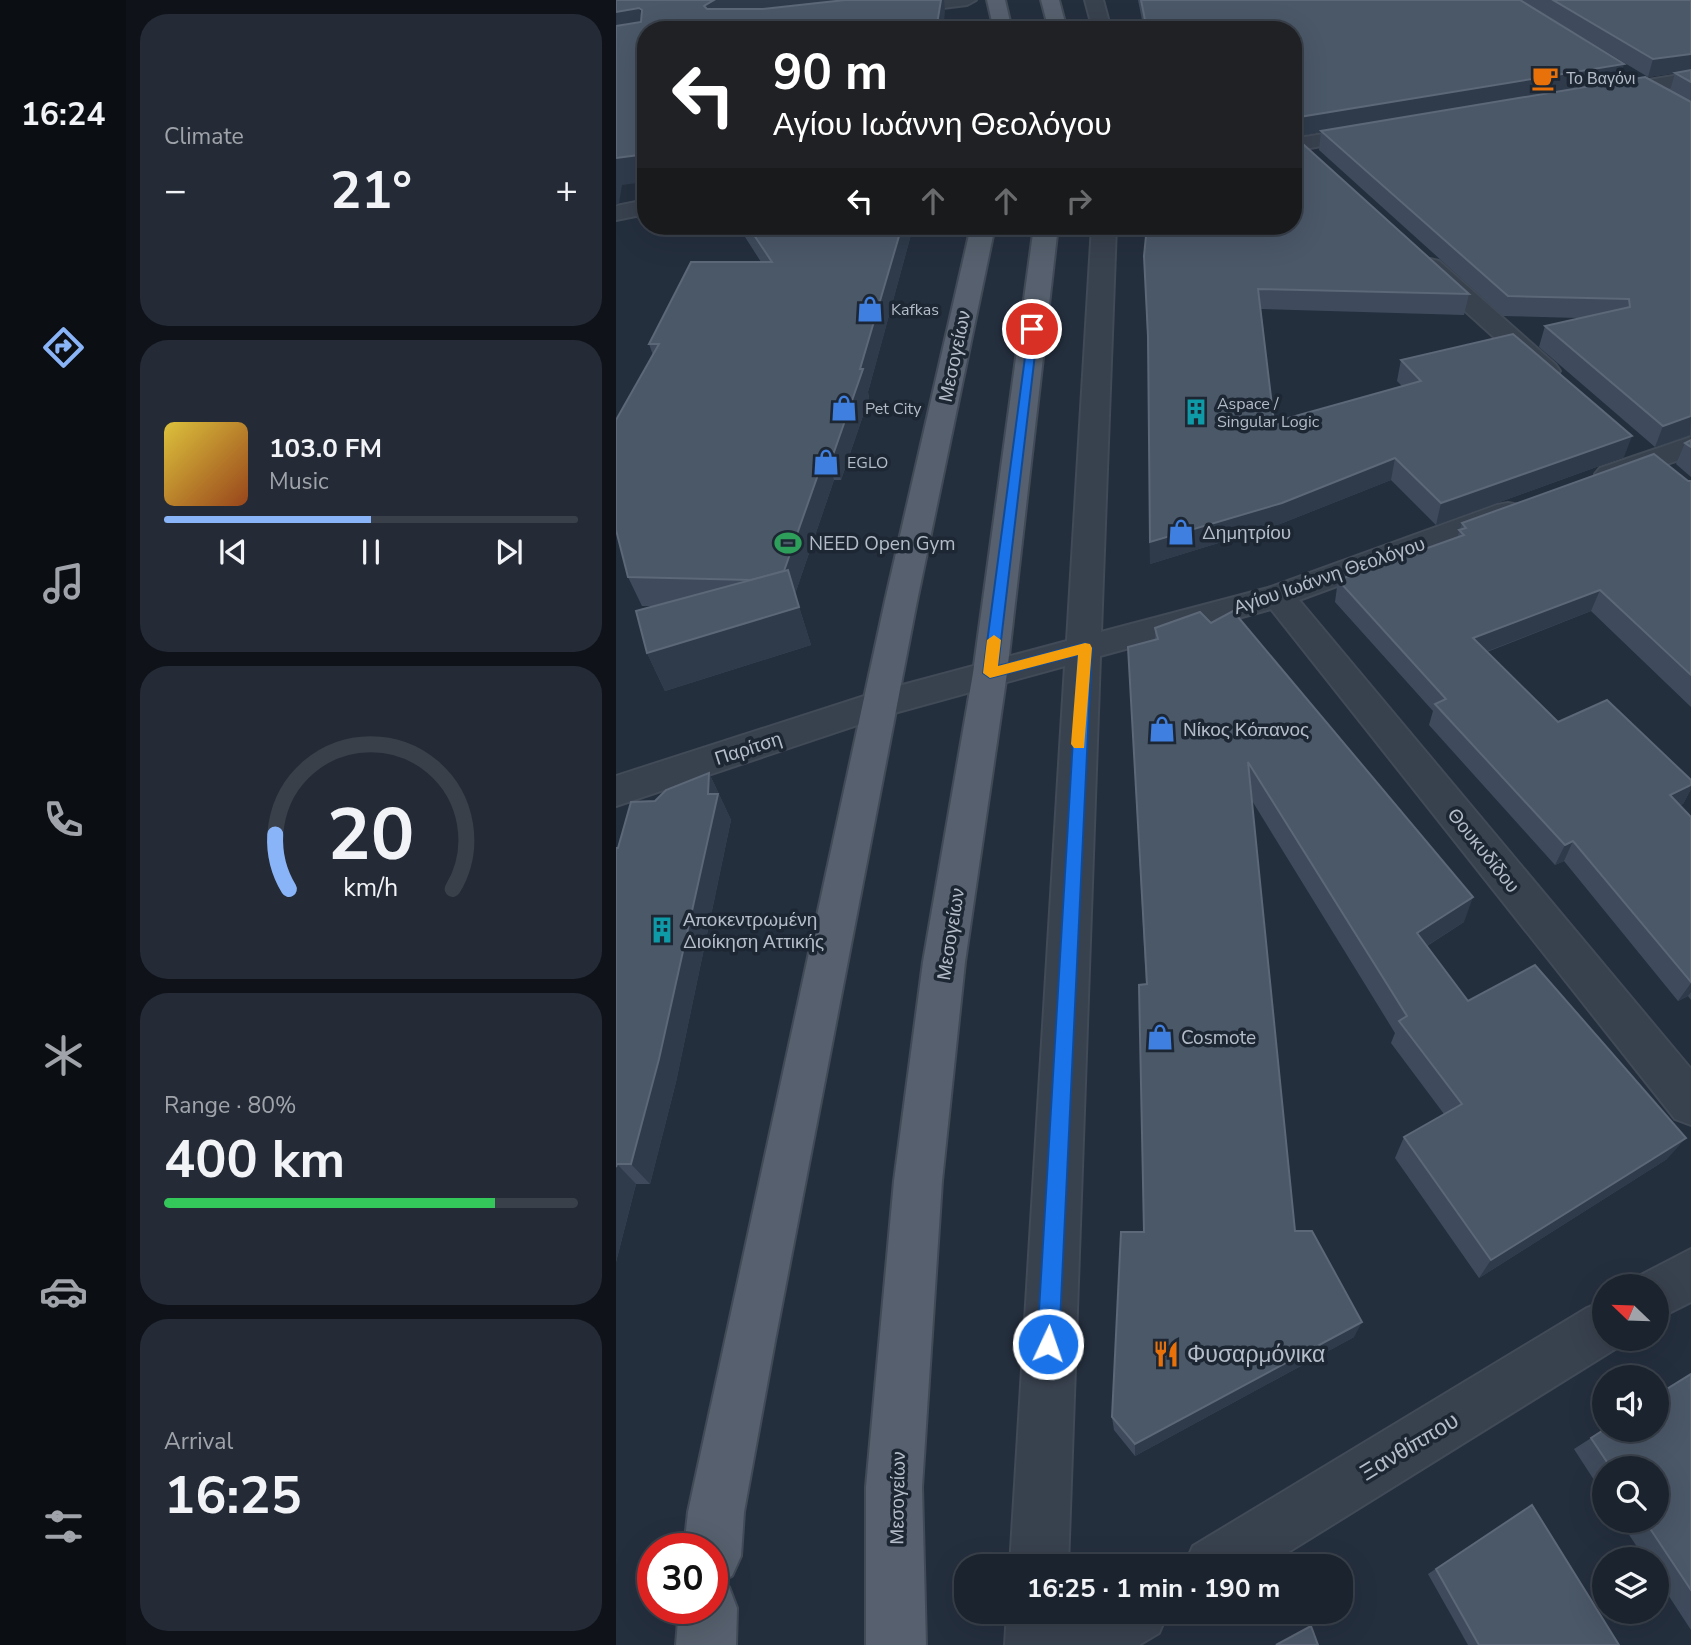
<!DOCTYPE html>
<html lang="en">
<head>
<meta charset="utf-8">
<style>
  :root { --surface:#1b232e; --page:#242b36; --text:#f1f3f6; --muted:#a0a4aa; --line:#39404a; --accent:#8ab4f8 }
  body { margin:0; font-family:"Nunito Sans",sans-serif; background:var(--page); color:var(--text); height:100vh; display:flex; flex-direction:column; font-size:26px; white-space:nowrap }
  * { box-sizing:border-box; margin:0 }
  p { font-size:23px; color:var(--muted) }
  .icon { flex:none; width:38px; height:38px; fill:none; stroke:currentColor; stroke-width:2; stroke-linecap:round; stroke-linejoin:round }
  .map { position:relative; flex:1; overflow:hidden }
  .side { display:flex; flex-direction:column; gap:14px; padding:14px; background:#0f1319; width:490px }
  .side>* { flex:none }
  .top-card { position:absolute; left:21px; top:21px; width:665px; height:214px; border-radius:28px; box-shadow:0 7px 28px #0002,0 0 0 2px var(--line); background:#202124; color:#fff; overflow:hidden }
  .needle { width:46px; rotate:293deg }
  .controls { position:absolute; left:976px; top:1274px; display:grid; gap:14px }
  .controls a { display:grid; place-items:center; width:77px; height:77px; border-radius:50%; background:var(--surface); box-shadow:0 7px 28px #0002,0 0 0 2px var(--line); font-size:35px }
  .speed { position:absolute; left:21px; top:1533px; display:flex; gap:14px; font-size:35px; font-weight:700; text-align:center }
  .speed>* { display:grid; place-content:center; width:91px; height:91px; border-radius:50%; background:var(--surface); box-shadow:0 7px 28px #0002,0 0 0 2px var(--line); line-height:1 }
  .speed .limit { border:10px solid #d22; background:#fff; color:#111 }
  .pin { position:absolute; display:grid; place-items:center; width:60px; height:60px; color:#fff; margin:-30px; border:4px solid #fff; border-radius:50%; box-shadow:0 2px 7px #0007 }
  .me { position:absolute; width:77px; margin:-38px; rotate:3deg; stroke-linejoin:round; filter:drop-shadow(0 0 5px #0008) }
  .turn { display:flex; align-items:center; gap:24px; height:147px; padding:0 21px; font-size:32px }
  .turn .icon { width:91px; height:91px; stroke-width:2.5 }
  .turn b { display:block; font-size:49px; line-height:60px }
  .lanes { display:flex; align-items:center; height:66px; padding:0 21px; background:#0003; justify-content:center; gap:35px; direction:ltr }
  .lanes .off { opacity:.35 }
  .big { font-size:52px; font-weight:700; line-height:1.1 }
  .side .tile { flex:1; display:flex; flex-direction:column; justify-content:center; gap:10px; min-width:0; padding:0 24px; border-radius:28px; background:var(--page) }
  .side .dial { align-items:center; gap:0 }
  .dial svg { height:182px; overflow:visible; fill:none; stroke:var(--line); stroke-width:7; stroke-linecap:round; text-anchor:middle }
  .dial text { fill:var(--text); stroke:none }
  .song { display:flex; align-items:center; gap:21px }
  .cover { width:84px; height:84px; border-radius:10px; background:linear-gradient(135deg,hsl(50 70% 55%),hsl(20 70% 35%)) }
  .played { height:7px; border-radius:4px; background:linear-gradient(90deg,var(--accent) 50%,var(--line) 50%) }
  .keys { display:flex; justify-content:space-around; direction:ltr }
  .heat { display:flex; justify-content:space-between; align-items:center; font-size:38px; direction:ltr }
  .charge { height:10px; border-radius:5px; background:linear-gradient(90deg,#34c759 80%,var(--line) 0) }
  .trip { position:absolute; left:338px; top:1554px; width:399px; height:70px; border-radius:28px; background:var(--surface); box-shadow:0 7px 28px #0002,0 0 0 2px var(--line); font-weight:700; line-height:70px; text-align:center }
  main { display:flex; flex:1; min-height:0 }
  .dock { display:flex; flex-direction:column; width:126px; justify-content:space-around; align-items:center; background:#0b0e12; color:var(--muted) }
  .dock .icon { width:49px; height:49px }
  .dock .selected { color:var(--accent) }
  .dock b { font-size:32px; color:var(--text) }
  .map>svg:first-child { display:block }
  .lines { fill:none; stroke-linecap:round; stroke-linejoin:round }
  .street-casing { stroke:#414a57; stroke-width:4 }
  .primary-casing { stroke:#414a57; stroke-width:4 }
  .street { fill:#38414e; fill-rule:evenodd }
  .primary { fill:#56606e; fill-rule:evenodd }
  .wall { fill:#3f4b5c }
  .shaded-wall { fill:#2f3b4b }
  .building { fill:#4b5868; stroke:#5c6777; stroke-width:2 }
  .route { fill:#1a73e8; stroke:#114b97; stroke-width:2 }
  .slow { fill:#f59e0b }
  .labels { text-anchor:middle; stroke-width:7; stroke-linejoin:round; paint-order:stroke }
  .far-poi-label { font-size:16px; fill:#b4bcc9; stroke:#1d2633; text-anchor:start }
  .street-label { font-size:19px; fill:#b4bcc9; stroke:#1d2633 }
  .poi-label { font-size:19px; fill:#b4bcc9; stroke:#1d2633; text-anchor:start }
  .near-poi-label { font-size:23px; fill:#b4bcc9; stroke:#1d2633; text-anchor:start }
  .near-street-label { font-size:23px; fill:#b4bcc9; stroke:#1d2633 }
</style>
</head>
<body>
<main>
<nav class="dock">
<b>16:24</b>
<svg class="icon selected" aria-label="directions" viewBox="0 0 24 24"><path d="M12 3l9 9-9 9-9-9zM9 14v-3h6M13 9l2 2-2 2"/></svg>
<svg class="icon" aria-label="music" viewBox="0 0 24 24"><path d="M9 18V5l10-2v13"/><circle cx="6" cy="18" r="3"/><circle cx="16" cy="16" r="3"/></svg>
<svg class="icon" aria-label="phone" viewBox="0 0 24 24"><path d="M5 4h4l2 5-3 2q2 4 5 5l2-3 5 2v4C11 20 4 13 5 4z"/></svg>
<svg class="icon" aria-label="climate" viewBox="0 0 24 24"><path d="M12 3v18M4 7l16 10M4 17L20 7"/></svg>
<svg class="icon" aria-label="car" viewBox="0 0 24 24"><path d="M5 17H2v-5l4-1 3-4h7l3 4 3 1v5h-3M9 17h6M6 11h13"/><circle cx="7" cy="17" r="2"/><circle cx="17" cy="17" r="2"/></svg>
<svg class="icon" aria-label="filters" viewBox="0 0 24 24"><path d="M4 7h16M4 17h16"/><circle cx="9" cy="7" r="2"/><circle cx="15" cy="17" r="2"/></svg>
</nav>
<section class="side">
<div class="tile"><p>Climate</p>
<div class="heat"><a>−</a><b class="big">21°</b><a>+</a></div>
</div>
<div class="tile">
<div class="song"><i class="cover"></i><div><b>103.0 FM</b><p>Music</p></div></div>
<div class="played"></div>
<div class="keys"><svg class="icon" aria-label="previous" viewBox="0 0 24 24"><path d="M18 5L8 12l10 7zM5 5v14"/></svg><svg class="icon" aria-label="pause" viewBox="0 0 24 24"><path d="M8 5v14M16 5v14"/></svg><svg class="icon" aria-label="next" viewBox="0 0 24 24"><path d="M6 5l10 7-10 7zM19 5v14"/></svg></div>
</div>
<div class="tile dial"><svg viewBox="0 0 100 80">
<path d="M14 69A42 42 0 1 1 86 69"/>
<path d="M14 69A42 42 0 0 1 8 45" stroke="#8ab4f8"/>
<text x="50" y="56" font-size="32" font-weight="700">20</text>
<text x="50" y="72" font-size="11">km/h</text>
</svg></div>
<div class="tile"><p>Range · 80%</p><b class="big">400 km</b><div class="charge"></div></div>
<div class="tile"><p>Arrival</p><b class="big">16:25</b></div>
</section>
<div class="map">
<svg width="1075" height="1645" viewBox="0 0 1075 1645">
  <rect width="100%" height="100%" fill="#242f3e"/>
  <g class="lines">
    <g class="street-casing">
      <g id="street">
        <path d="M309 0H360L351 5 278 14 269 9 278 4Z"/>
        <path d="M469 0H487L495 30H477Z"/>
        <path d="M1075 73V85L990 99 980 93 990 87Z"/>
        <path d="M755 126 762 128 765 132 762 136 677 151V139Z"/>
        <path d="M30 200V214L0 220V206Z"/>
        <path d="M476 226H500L485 632 652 588 881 505 892 503 903 505 907 512 903 519 683 600 1075 1069V1125L1059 1119 655 609 484 656 452 1566H394L449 666 271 715 0 806V776L264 691 451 641Z"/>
        <path d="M814 259 823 261 940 365 944 371 940 377 931 379 922 377 805 271 802 266 805 261Z"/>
        <path d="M1075 437V456L994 483 984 480 979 474 984 468Z"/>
        <path d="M1075 1249V1302L1041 1319V1286H1019L1023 1276Z"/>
        <path d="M989 1300V1339H1010L1007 1344 650 1566H568L577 1546 971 1308Z"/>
        <path d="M391 1612H450V1622L467 1612H552L543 1633 523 1645H389Z"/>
      </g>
    </g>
    <g class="primary-casing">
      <g id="primary">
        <path d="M371 0H389L396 30H378Z"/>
        <path d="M425 0H443L451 30H433Z"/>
        <path d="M355 226H379L301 601 159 1341 128 1512 125 1556 116 1576 102 1582 113 1587 121 1608 120 1645H60L63 1608H96V1549H68L72 1512 269 601Z"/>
        <path d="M418 226H442L391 673 349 962 326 1181 306 1487 310 1645H250V1487L278 1181 307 962 357 673Z"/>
      </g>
    </g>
    <use href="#street" class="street"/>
    <use href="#primary" class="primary"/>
  </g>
  <g class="wall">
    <path d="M522 0H904L1003 82 1054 91 1059 73 1032 77 904 0H1075V435L1039 447 923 347 929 326 963 318 887 316 703 150 705 132 679 137 853 294 848 315 645 309 658 422 786 386 781 381 785 360 1008 457 820 525 775 480 664 524 534 564 532 357 528 256 677 30H528Z"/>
    <path d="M122 226H295L296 231 252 392 253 398 225 480H218L179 594 195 645 49 691 31 653 36 606H26L12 577 37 355 33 344 145 262Z"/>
    <path d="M1075 440V477L1060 464 1069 443Z"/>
    <path d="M1072 481H1075V707L975 611 871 652 942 722 1075 780V789L1067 804 1064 805 1075 817V1000L1072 996 1062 1001 948 861 939 865 813 725 817 711 719 602 722 580 841 538 846 523Z"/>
    <path d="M539 628 848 922 811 946 852 1001 1051 1159 863 1278 779 1158 788 1137 828 1114 775 1043 779 1033 635 799 679 1231 738 1337 519 1456 498 1430 496 1417 528 1232 530 984 512 647 539 640Z"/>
    <path d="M93 773 115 820 60 1082 34 1184H20L0 1262 2 848 39 801Z"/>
    <path d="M1075 1374V1630L1041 1578V1559H1029L1004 1521H1041V1468H989V1497L958 1449Z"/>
    <path d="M916 1505 1003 1645H852L812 1574Z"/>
  </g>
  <g class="shaded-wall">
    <path d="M98 0H298L94 30 88 6Z"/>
    <path d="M325 0H328L329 12 327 30H320Z"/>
    <path d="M23 8 30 31 0 37V12Z"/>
    <path d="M1075 54V71L1032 77 1037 59Z"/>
    <path d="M1008 64 1003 83 705 131V132L677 137V118Z"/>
    <path d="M30 154V182L6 185 3 203 0 205V158Z"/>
    <path d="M286 226H295L296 231 252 392 253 398 225 480 218 452Z"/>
    <path d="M1075 416 1074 435 1039 447 1047 426Z"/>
    <path d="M1016 436 1008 457 820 525 825 503Z"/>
    <path d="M210 452 218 480 179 594 195 645 49 691 31 653 165 580Z"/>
    <path d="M779 458 775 480 664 524 534 564V542Z"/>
    <path d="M984 590 975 611 851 659 857 638Z"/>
    <path d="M93 773 115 820 60 1082 34 1184 15 1164 92 794Z"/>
    <path d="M1075 785V789L1067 804 1043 815 1054 795Z"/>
    <path d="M957 841 948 861 939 865 949 845Z"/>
    <path d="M857 897 848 922 793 957 801 933Z"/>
    <path d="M1075 983V992L1072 996 1062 1001Z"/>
    <path d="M1070 1138 1051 1159 863 1278 875 1260Z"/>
    <path d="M1 1164 20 1184 0 1262V1167Z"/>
    <path d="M746 1322 738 1337 519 1456V1444Z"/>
  </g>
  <g class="building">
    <path d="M0 0H98L88 6 91 9H147L229 0H325L320 30H30V154L0 158V26L25 22 26 10 23 8 0 12Z"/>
    <path d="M525 0H904L1008 64 677 118V30H531Z"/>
    <path d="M937 0H1075V54L1037 59Z"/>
    <path d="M1075 70V82L1059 73Z"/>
    <path d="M1029 77 1075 102V416L1047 426 929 326 1014 307 1013 299 892 296 705 131Z"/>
    <path d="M677 135 853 294 642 289 658 422 805 381 785 360 897 334 1016 436 825 503 779 458 666 503 534 542 532 336 528 256 531 226H677Z"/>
    <path d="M132 226H286L244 369H247L218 452H210L168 571 135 580 12 577 0 530V420L43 344H33L75 262H156Z"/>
    <path d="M1075 440V447L1069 443Z"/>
    <path d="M1038 454 1072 481H1075V675L984 590 857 638 942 722 991 700 1075 780V785L1054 795 1075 817V982L957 841 949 845 819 704 830 699 722 580 848 535 843 530 850 528 846 523Z"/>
    <path d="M172 570 183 607 31 653 20 611Z"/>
    <path d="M617 611 857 897 801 933 852 1001 919 965 1070 1138 875 1260 788 1137 846 1104 783 1021 791 1016 632 762 679 1231H696L746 1322 519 1444 496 1417 505 1232H528L523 985 531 984 512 647 542 639 539 628 584 612 595 623Z"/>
    <path d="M93 773 92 794H102L43 1059 15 1164H1L0 1167V848H2L15 802 39 801 50 790Z"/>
    <path d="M1075 1374V1590L1029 1521H1041V1468H995L975 1438 989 1429 1041 1430V1395Z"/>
    <path d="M916 1505 1003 1645H863L820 1569Z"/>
    <path d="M695 1626 702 1645H660Z"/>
  </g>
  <path class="route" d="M413 327 422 329 382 666 469 643 476 648 443 1344 440 1352 432 1355 424 1352 421 1344 462 655 374 678 367 673Z"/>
  <path class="slow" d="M378 635 385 640 382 666 469 643 474 644 476 648 468 748H458L455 744 462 655 374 678 367 673 371 640Z"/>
  <defs>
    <g id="cafe-bare" transform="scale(2.1)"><path d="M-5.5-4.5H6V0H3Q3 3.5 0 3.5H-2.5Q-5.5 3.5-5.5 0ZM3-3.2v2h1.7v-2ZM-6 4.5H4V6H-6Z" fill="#e8710a" stroke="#1d2633" stroke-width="2.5" paint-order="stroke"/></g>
    <g id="shop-bare" transform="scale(2.1)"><path d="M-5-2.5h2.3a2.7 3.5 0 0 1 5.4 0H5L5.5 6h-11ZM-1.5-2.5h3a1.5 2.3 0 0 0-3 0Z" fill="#3f7fe0" stroke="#1d2633" stroke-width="2.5" paint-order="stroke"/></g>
    <g id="building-bare" transform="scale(2.1)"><path d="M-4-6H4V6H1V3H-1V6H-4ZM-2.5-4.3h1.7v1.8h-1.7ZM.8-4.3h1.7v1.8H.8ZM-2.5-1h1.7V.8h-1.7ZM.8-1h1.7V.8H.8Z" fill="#0f9aa8" stroke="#1d2633" stroke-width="2.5" paint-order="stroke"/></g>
    <g id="stadium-bare" transform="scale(2.1)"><path d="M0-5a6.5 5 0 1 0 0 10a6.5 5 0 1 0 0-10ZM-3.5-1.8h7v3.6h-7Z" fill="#2e9e5b" stroke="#1d2633" stroke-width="2.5" paint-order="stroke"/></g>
    <g id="restaurant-bare" transform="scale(2.1)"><path d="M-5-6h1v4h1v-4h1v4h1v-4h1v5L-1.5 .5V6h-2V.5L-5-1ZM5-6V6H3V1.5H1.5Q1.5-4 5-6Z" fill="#e8710a" stroke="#1d2633" stroke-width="2.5" paint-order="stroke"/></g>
  </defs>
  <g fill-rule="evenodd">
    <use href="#cafe-bare" x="929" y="78"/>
    <use href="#shop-bare" x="254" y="309"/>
    <use href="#shop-bare" x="228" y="408"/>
    <use href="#building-bare" x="580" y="412"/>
    <use href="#shop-bare" x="210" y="462"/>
    <use href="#shop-bare" x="565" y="532"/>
    <use href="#stadium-bare" x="172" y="543"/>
    <use href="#shop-bare" x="546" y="729"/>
    <use href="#building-bare" x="46" y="930"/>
    <use href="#shop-bare" x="544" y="1037"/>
    <use href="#restaurant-bare" x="550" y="1354"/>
  </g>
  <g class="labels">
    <g class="far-poi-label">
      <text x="950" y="84">Το Βαγόνι</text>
      <text x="275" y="315">Kafkas</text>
      <text x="601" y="409">Aspace /<tspan x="601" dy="18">Singular Logic</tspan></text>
      <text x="249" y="414">Pet City</text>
      <text x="231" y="468">EGLO</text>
    </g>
    <g class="street-label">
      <text transform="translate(338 356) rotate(-78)" y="7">Μεσογείων</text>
      <text transform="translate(713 575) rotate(-19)" y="7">Αγίου Ιωάννη Θεολόγου</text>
      <text transform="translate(132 748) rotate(-18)" y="7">Παρίτση</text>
      <text transform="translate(868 850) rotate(51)" y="7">Θουκυδίδου</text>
      <text transform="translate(334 934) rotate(-81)" y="7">Μεσογείων</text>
      <text transform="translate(281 1498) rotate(-89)" y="7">Μεσογείων</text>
    </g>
    <g class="poi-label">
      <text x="586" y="539">Δημητρίου</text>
      <text x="193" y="550">NEED Open Gym</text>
      <text x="567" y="736">Νίκος Κόπανος</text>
      <text x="67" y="926">Αποκεντρωμένη<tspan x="67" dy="22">Διοίκηση Αττικής</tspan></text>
      <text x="565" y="1044">Cosmote</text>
    </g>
    <g class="near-poi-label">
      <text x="571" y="1362">Φυσαρμόνικα</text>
    </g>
    <g class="near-street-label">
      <text transform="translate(793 1446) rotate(-31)" y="8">Ξανθίππου</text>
    </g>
  </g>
</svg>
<div class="controls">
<a><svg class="needle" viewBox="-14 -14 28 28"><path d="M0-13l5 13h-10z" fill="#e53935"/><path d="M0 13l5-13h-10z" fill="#a0a4aa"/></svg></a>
<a><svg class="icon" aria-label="sound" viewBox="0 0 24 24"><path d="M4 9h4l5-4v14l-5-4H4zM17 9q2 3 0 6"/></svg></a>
<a><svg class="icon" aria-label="search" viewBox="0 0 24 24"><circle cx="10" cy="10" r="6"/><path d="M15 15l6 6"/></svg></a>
<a><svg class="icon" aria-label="layers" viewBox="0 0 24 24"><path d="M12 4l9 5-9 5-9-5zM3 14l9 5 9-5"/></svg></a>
</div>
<div class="speed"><div class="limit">30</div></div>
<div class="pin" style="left:416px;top:329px;background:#d93025"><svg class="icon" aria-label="arrive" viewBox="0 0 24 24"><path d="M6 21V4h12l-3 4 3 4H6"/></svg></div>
<svg class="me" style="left:432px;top:1344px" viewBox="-20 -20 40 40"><circle r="17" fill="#1a73e8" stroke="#fff" stroke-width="3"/><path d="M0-11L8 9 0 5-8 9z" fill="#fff"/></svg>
<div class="trip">16:25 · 1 min · 190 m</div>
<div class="top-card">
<div class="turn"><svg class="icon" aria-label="left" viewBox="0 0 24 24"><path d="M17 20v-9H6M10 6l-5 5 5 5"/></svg><div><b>90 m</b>Αγίου Ιωάννη Θεολόγου</div></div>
<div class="lanes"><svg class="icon" aria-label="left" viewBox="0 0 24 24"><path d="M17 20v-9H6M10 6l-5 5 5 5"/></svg><svg class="icon off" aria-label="ahead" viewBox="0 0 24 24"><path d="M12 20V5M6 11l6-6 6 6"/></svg><svg class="icon off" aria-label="ahead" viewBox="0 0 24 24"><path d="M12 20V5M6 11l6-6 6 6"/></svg><svg class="icon off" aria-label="right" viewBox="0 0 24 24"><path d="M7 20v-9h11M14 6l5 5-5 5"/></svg></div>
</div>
</div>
</main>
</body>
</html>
